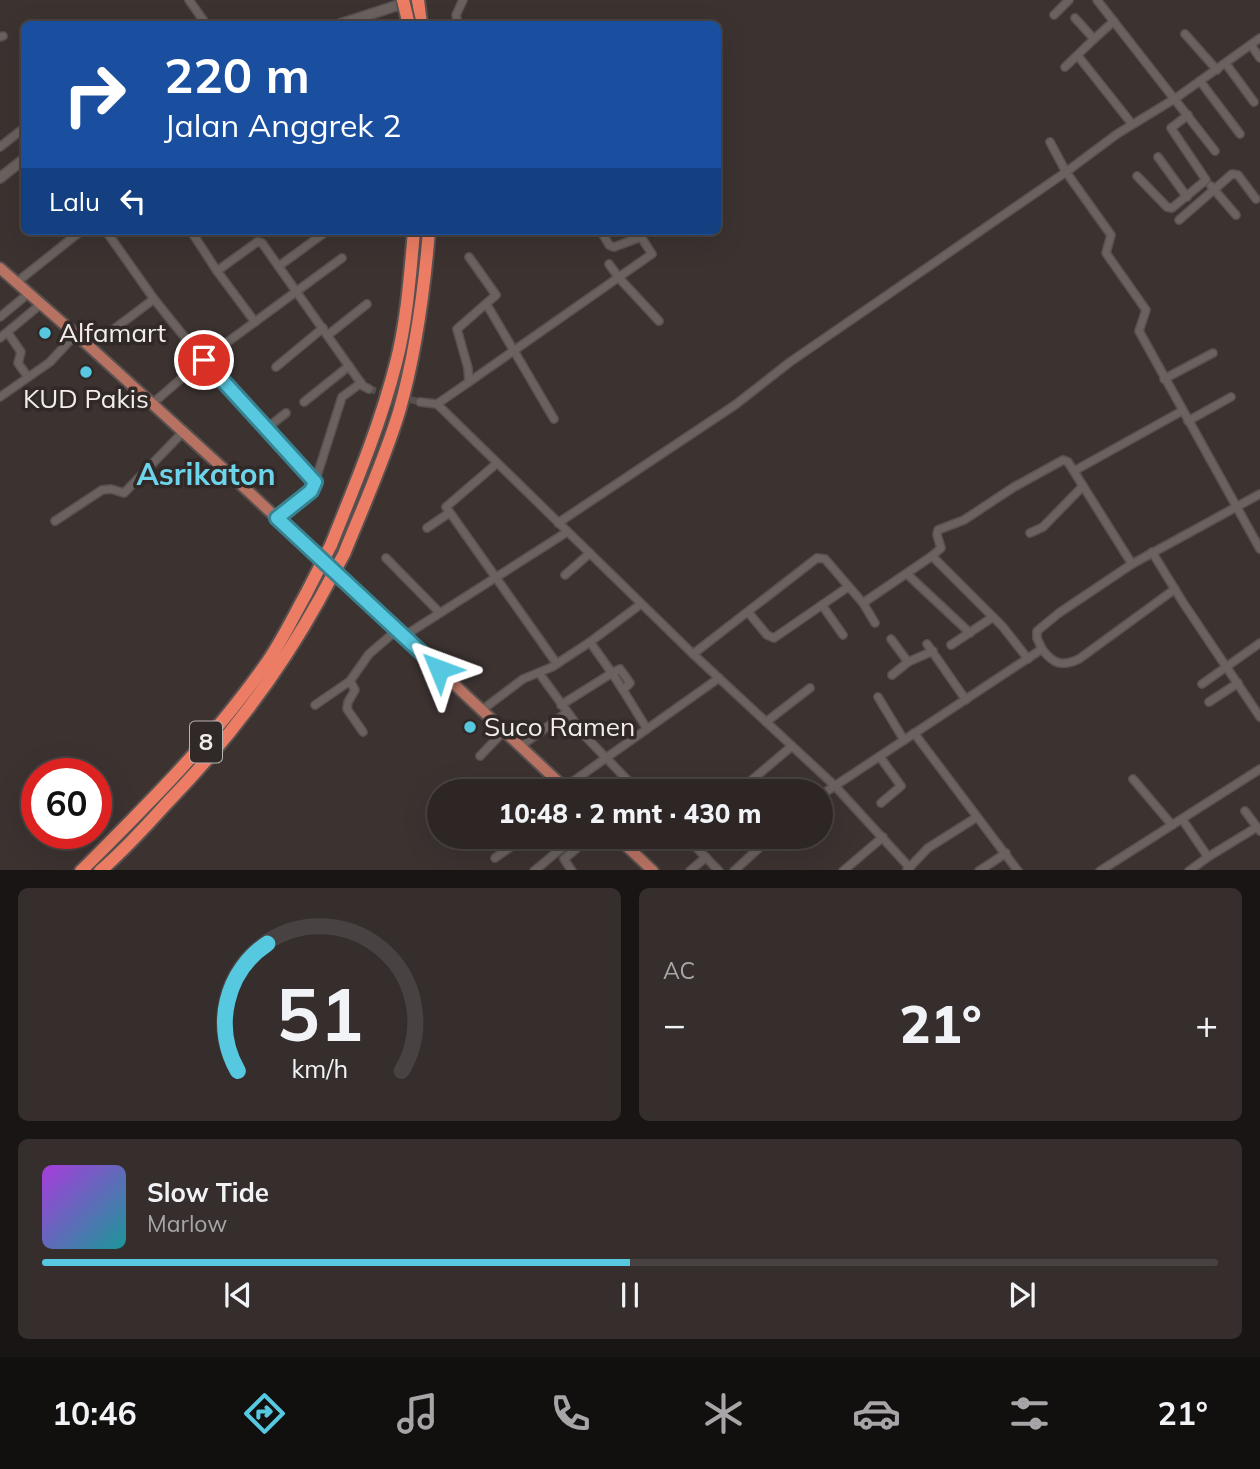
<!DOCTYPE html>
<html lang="id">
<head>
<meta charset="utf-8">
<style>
  :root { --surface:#2d2625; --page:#352e2d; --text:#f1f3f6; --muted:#a7a5a7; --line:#484342; --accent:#56c9e1 }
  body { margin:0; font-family:Mulish,sans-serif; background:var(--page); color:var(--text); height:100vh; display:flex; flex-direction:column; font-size:26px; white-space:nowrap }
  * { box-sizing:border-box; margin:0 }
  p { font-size:23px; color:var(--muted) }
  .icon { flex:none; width:38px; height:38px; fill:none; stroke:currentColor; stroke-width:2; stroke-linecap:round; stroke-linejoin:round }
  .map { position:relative; height:870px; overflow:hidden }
  .drawer { display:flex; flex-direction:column; gap:18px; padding:18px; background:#191514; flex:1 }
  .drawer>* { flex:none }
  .hud { position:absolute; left:21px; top:21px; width:700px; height:214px; border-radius:10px; box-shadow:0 7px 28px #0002,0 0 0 2px var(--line); background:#1a4fa0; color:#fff; overflow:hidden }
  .speed { position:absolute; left:21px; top:758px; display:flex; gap:14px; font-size:35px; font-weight:700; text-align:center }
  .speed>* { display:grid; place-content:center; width:91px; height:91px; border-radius:50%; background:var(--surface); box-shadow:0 7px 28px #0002,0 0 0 2px var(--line); line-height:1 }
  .speed .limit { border:10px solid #d22; background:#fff; color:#111 }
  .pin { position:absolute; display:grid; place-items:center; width:60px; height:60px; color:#fff; margin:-30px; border:4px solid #fff; border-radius:50%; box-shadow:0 2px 7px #0007 }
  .me { position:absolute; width:77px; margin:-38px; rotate:314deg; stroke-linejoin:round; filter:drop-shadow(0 0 5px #0008) }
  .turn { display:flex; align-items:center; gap:24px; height:147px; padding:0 28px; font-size:32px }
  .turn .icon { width:91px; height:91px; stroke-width:2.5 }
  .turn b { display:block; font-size:49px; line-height:60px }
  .then { display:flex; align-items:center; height:66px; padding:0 28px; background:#0003; gap:14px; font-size:26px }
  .big { font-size:52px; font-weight:800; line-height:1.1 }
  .drawer .widget { flex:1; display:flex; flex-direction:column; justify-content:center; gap:10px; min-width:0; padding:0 24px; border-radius:10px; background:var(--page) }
  .drawer .dial { align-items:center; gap:0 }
  .dial svg { height:182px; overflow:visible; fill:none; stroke:var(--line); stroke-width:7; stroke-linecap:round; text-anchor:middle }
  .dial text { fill:var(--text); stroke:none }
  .song { display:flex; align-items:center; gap:21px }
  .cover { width:84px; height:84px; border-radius:10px; background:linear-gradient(135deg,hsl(280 70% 55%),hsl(180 70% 35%)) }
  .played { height:7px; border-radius:4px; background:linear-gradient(90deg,var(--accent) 50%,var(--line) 50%) }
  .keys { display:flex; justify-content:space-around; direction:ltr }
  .heat { display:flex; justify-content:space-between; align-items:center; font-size:38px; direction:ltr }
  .drawer .tiles { flex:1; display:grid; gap:18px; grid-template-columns:1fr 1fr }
  .widget:last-child { grid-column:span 2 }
  .trip { position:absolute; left:427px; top:779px; width:406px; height:70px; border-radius:35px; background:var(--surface); box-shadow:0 7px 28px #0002,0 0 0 2px var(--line); font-weight:800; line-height:70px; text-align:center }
  .tabs { display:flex; height:112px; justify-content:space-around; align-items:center; background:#120f0f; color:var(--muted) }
  .tabs .icon { width:49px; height:49px }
  .tabs .current { color:var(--accent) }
  .tabs b { font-size:32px; color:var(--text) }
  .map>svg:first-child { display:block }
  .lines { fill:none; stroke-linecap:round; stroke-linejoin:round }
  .minor-tunnel { stroke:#574f4d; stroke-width:7; stroke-dasharray:7 3.5; stroke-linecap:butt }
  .minor-casing { stroke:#595150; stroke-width:10 }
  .tertiary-casing { stroke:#595150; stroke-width:12 }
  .primary-casing { stroke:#595150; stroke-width:14 }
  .motorway-casing { stroke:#595150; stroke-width:16 }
  .minor { stroke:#6b625f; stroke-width:7 }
  .tertiary { stroke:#6b625f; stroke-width:9 }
  .primary { stroke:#b87262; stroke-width:10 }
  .motorway { stroke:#ec7d64; stroke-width:12 }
  .motorway-bridge-casing { stroke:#595150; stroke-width:16; stroke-linecap:butt }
  .motorway-bridge { stroke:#ec7d64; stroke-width:12 }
  .route-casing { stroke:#388392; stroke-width:18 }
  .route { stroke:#56c9e1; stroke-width:12 }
  .poi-dot { fill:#56c9e1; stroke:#312927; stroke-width:2.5 }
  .labels { text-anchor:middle; stroke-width:7; stroke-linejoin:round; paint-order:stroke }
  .shield { fill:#312927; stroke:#b8b2b0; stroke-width:2 }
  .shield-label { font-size:24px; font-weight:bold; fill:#f2eceb }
  .poi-label { font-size:26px; fill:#f2eceb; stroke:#312927; text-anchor:start }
  .quarter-label { font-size:30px; font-weight:bold; fill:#6ed4ea; stroke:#312927 }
</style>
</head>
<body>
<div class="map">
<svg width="1260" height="871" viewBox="0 0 1260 871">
  <rect width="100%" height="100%" fill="#3c3331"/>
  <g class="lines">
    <path class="minor-tunnel" d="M369 389 420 402"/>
    <g class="minor-casing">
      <g id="minor">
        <path d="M189 0 206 24"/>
        <path d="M1097 0 1215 151"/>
        <path d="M1054 15 1069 0"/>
        <path d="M458 24 456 15 463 0"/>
        <path d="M1185 34 1217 70"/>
        <path d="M0 37 3 36"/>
        <path d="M1094 39 1114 21"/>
        <path d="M1251 45 1260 58"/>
        <path d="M1078 56 1132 124"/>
        <path d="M1226 64 1254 102"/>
        <path d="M1065 67 1094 39 1075 18"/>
        <path d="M1200 81 1240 134"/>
        <path d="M1050 142 1066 172 1111 235 1106 253 1146 310 1139 331 1260 549"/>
        <path d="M0 147 24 128"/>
        <path d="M1158 157 1187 197"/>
        <path d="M1137 176 1167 207 1172 208 1206 180 1171 128 1188 115"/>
        <path d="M1211 186 1236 215"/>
        <path d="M1179 220 1232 174 1238 175 1256 199"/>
        <path d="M106 231 154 299 203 360 315 482 311 491 277 518"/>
        <path d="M191 231 217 271 255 322"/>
        <path d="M609 264 619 278 659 321"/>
        <path d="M279 266 327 231"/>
        <path d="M217 271 257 242 262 243 363 386 369 389"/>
        <path d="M17 282 81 231"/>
        <path d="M487 305 554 419"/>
        <path d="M0 317 29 293"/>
        <path d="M8 333 21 352 18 363 28 377"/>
        <path d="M328 335 367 304"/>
        <path d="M0 338 41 304"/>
        <path d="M90 347 154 299"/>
        <path d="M276 367 323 328"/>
        <path d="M1164 379 1213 353"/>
        <path d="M469 382 652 254 641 237 614 247 609 245 601 231"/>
        <path d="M0 397 50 362 76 334"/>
        <path d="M304 402 349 366"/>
        <path d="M420 402 437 404 693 654 834 785 910 868"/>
        <path d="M153 403 203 360 342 258"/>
        <path d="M437 404 469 382 468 368 457 329 496 295 469 257"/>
        <path d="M1188 421 1231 397"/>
        <path d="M267 428 286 413"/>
        <path d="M496 464 446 507 557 664"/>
        <path d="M1074 471 1182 411"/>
        <path d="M315 482 342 397 361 383"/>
        <path d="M55 521 102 490 111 489 124 493 183 432"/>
        <path d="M558 523 735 405 790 362 1066 172 1117 134 1176 98 1260 38"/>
        <path d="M427 528 449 513"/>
        <path d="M1030 533 1043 527 1083 486"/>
        <path d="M1152 552 1184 604 1260 717"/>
        <path d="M932 556 941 548 937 535 938 530 964 520 1014 487 1063 460 1068 462 1132 564"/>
        <path d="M386 558 439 612"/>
        <path d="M907 574 970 633"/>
        <path d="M565 575 590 553"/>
        <path d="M863 603 875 623"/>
        <path d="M822 605 843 635"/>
        <path d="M748 612 767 635 774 638 848 587"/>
        <path d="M404 636 567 532"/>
        <path d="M891 639 908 662"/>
        <path d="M590 642 612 673 620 669 630 683 623 690 647 729"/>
        <path d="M927 644 966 700"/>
        <path d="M951 645 993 617"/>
        <path d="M1042 649C1053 664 1062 667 1079 659L1175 589"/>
        <path d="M693 654 817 558 825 559 863 603 932 556 1003 627 1028 659"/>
        <path d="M539 673 585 736 638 791"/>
        <path d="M892 675 908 662 933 651"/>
        <path d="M350 681 355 690 348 702 347 709 363 732"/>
        <path d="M1202 684 1260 643"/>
        <path d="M878 697 904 740"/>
        <path d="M1209 702 1238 683"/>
        <path d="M315 705 350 681 369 654 397 630"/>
        <path d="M561 705 612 673 623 690"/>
        <path d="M482 710 523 679 552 667 590 642 641 604"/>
        <path d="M766 722 810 688"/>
        <path d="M914 733 1018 871"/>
        <path d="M521 746 566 713"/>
        <path d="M480 756 504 731"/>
        <path d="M880 757 901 786 881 803"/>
        <path d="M1133 779 1172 825"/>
        <path d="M565 787 719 678"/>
        <path d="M740 790 792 746"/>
        <path d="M821 795 1042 649 1037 638V631L1059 613 1132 564 1260 494"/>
        <path d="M1245 811 1260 831"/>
        <path d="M1182 819 1208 857 1257 827"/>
        <path d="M685 836 719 871"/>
        <path d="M570 841 576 849 564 859 572 871"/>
        <path d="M495 858 526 836"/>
        <path d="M907 870 928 848 977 817"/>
        <path d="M534 871 576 836"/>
        <path d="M690 871 706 857"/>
        <path d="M734 871 772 836"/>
        <path d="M843 871 883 837"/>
        <path d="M979 871 1006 853"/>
        <path d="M1100 871 1260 769"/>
        <path d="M1189 871 1208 857"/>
      </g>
    </g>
    <g class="tertiary-casing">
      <g id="tertiary">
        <path d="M340 24 408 2"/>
        <path d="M0 178 24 159"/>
      </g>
    </g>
    <g class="primary-casing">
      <g id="primary">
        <path d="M0 268 90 347 249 492 568 791"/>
        <path d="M616 836 653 871"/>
      </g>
    </g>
    <g class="motorway-casing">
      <g id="motorway">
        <path d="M418 0 421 24"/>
        <path d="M331 545C355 485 380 426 396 363 407 321 410 275 414 231"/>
        <path d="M344 554C363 507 384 461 399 412 416 353 424 292 429 231"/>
        <path d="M81 871C146 806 210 743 263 668 280 645 292 619 306 594"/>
        <path d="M100 871C125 850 146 826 168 802 227 741 278 674 319 600"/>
      </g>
    </g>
    <use href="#minor" class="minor"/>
    <use href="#tertiary" class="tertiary"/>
    <use href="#primary" class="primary"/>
    <use href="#motorway" class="motorway"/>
    <g class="motorway-bridge-casing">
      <g id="motorway-bridge">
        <path d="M403 0 408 21"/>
        <path d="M306 594 331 545"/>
        <path d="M319 600 344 554"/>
      </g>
    </g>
    <use href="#motorway-bridge" class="motorway-bridge"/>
  </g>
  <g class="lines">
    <g class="route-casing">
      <path id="route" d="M204 360 315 482 311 491 277 518 439 669"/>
    </g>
    <use href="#route" class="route"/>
  </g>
  <g class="poi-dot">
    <circle cx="45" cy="333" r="7"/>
    <circle cx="86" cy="372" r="7"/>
    <circle cx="470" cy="727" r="7"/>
  </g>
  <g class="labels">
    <rect class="shield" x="190" y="721.5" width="32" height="41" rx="5"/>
    <g class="shield-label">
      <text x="206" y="750">8</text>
    </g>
    <g class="poi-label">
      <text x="59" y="342">Alfamart</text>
      <text x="86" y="408" text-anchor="middle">KUD Pakis</text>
      <text x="484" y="736">Suco Ramen</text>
    </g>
    <g class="quarter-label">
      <text x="206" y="485">Asrikaton</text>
    </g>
  </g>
</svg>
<div class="speed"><div class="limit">60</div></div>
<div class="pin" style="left:204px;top:360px;background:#d93025"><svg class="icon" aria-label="arrive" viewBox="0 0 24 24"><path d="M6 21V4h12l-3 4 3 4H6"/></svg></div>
<svg class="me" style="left:439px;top:669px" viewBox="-20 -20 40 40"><path d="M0-17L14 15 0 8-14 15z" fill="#56c9e1" stroke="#fff" stroke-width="4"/></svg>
<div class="trip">10:48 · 2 mnt · 430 m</div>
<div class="hud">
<div class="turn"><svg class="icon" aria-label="right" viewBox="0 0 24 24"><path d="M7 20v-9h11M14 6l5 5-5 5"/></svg><div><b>220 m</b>Jalan Anggrek 2</div></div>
<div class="then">Lalu<svg class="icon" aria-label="left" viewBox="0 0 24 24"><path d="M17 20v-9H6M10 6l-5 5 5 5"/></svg></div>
</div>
</div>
<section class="drawer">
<div class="tiles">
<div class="widget dial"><svg viewBox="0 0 100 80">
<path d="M14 69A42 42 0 1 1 86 69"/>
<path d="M14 69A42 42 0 0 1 27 13" stroke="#56c9e1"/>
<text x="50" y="56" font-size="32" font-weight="700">51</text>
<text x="50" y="72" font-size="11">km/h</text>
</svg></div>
<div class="widget"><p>AC</p>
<div class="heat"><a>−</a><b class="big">21°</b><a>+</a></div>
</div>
<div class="widget">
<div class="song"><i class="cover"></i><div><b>Slow Tide</b><p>Marlow</p></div></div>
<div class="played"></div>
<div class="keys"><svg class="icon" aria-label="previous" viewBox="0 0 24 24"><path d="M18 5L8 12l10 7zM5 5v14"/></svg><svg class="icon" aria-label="pause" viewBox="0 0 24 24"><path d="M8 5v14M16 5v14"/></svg><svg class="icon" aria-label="next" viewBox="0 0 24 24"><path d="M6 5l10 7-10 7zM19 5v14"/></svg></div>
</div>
</div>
</section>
<nav class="tabs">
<b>10:46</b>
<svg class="icon current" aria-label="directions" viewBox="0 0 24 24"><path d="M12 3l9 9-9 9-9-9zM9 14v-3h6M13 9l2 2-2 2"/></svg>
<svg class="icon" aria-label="music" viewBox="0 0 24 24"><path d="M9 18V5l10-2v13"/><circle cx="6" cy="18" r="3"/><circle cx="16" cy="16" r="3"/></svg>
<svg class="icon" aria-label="phone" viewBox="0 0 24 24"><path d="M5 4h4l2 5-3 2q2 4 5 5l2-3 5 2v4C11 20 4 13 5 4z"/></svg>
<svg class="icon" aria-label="climate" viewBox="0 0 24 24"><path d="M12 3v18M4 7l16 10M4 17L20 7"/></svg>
<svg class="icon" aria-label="car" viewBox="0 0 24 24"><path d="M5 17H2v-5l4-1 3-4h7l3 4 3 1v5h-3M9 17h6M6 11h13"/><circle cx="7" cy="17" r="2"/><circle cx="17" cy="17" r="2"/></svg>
<svg class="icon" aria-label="filters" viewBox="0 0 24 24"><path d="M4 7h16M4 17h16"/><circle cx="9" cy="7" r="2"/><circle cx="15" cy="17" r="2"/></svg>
<b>21°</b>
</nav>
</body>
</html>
